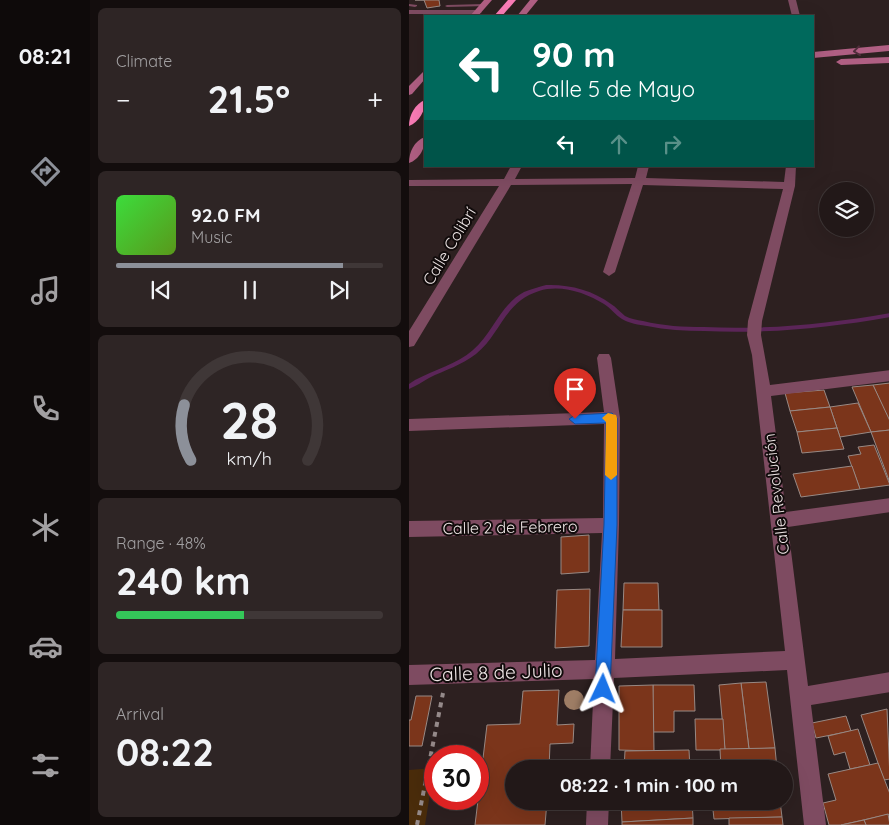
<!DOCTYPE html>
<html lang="en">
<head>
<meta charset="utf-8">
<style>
  :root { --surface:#221818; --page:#2e2525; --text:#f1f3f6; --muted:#a2a0a2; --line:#3f3737; --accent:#8c9099 }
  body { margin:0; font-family:Quicksand,sans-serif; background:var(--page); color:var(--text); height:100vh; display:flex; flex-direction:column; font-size:19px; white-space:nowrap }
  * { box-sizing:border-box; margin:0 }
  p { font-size:16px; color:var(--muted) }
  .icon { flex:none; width:28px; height:28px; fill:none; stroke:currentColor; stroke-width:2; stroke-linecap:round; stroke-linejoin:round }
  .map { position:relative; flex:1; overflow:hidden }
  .drawer { display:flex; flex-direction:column; gap:8px; padding:8px; background:#130d0d; width:319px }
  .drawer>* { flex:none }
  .guide { position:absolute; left:15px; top:15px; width:390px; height:152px; border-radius:0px; box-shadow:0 5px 20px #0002,0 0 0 1px var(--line); background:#00695c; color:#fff; overflow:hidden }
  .tools { position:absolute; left:410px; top:182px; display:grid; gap:10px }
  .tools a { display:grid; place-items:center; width:55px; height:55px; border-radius:50%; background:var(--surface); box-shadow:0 5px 20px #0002,0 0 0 1px var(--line); font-size:25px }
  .speed { position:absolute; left:15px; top:745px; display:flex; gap:10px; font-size:25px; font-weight:700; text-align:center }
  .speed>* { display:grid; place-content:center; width:65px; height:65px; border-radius:50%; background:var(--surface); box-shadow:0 5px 20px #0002,0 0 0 1px var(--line); line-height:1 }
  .speed .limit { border:8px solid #d22; background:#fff; color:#111 }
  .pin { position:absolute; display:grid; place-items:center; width:42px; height:42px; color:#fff; margin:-51px -21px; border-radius:50% 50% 50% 0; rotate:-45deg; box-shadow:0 0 5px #0007 }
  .pin .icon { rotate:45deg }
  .me { position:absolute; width:55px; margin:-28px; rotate:2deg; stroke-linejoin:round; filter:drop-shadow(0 0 4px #0008) }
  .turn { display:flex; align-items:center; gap:18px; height:105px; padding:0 25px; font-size:22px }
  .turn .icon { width:65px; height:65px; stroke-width:2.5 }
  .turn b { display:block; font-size:35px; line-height:42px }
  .lanes { display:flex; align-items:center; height:48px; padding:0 25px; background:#0003; justify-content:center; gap:25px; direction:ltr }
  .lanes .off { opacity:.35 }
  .big { font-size:38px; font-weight:700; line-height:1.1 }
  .drawer .card { flex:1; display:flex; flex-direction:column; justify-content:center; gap:8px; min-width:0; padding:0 18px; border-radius:8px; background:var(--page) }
  .drawer .dial { align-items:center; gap:0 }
  .dial svg { height:130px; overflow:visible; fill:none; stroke:var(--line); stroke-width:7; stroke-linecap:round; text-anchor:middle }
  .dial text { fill:var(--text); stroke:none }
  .song { display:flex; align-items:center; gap:15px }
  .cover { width:60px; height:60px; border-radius:8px; background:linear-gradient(135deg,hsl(120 70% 55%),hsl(90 70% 35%)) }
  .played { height:5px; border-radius:2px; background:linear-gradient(90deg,var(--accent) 85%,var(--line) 85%) }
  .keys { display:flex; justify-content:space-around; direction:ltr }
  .heat { display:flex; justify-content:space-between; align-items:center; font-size:28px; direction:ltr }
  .charge { height:8px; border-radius:4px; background:linear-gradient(90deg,#34c759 48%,var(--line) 0) }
  .trip { position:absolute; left:96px; top:760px; width:288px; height:50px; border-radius:25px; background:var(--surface); box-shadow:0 5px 20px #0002,0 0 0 1px var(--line); font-weight:700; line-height:50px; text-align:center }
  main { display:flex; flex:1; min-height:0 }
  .dock { display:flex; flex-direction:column; width:90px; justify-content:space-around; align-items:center; background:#0e0a0a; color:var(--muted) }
  .dock .icon { width:35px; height:35px }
  .dock .active { color:var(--accent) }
  .dock b { font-size:22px; color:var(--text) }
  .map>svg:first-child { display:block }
  .green { fill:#4a2c0b }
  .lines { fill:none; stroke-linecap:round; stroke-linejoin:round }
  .stream { fill:#5b2558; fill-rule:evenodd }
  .building { fill:#7b351b; stroke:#988984 }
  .path { stroke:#958a8a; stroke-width:4; stroke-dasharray:5 5; stroke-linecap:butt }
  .lane { fill:#7e4b61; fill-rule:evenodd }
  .street { fill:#7e4b61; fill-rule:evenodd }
  .secondary { fill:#b05f83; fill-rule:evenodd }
  .highway { fill:#fa7cb6; fill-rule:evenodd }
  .tree { fill:#9e7d65 }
  .oneway { stroke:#512d3b }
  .route { fill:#1a73e8; stroke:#114b97 }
  .slow { fill:#f59e0b }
  .labels { text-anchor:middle; stroke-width:4; stroke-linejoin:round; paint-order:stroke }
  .street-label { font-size:16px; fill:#eee5e5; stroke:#110b0b }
  .near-street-label { font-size:19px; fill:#eee5e5; stroke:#110b0b }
</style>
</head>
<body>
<main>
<nav class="dock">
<b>08:21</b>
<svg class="icon active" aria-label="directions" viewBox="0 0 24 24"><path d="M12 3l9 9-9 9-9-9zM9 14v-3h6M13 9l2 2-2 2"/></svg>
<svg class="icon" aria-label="music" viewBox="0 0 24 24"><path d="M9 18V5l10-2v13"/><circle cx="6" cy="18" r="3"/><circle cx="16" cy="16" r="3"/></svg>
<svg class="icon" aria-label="phone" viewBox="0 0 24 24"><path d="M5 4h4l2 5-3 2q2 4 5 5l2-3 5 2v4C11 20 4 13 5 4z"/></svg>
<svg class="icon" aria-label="climate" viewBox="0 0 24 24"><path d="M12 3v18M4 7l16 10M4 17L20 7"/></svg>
<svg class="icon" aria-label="car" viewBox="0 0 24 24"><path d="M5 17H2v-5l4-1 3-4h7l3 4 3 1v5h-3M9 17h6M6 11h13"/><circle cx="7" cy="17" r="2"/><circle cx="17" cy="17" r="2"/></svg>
<svg class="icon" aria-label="filters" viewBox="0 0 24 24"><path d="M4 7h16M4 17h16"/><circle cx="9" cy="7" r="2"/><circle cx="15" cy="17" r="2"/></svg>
</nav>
<section class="drawer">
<div class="card"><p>Climate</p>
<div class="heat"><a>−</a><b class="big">21.5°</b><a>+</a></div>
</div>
<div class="card">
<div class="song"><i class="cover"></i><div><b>92.0 FM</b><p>Music</p></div></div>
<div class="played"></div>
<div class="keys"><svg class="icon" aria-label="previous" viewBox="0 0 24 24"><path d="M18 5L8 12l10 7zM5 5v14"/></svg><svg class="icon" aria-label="pause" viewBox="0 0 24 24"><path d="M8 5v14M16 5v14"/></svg><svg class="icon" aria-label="next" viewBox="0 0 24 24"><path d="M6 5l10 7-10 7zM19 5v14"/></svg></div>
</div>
<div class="card dial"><svg viewBox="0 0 100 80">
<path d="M14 69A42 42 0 1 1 86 69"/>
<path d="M14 69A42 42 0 0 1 10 35" stroke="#8c9099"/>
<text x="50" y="56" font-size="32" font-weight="700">28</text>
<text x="50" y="72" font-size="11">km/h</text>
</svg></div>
<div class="card"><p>Range · 48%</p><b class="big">240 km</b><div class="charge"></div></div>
<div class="card"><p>Arrival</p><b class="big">08:22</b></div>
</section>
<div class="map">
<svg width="481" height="825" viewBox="0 0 481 825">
  <rect width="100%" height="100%" fill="#2d2020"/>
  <path class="green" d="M25 768 16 825H0V770Z"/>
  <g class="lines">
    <path class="stream" d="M137 285C159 284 184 290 202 304 207 307 211 312 216 316 222 319 228 320 234 321 254 326 275 327 295 327 357 330 419 324 481 313V317C419 328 357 334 295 331 276 331 257 330 238 326 230 325 220 323 213 319 206 315 202 308 195 304 177 293 152 284 130 291 95 302 92 334 67 354 53 365 36 370 20 378 13 382 7 386 0 389V384L6 380C25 370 48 364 64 350 84 333 91 305 115 292 122 289 130 287 137 285Z"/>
  </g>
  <g class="building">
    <path d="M6 0H30L31 6 18 8 15 0Z"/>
    <path d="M481 383V421H480L464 385Z"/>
    <path d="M464 385 481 421V430L462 432 443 387Z"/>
    <path d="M415 390 421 407 381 411 376 393Z"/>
    <path d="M449 403 462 432 431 437 421 407Z"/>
    <path d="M421 407 428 428 388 432 381 411Z"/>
    <path d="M428 428 435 449 393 453 388 432Z"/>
    <path d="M481 430V483L462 432Z"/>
    <path d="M465 445 481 485 451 489 439 456 452 454 449 447Z"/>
    <path d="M443 466 451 489 392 497 384 474Z"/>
    <path d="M180 535V572L152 574V537Z"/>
    <path d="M215 583H249L250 610H214Z"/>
    <path d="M181 589 180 646 146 648 148 590Z"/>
    <path d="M214 610H253V647H212Z"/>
    <path d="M357 682 366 748 340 749 332 683Z"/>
    <path d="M332 683 340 749 316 750 310 685Z"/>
    <path d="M244 685H285L286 711H265V732H243Z"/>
    <path d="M244 685 245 751 210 750V686Z"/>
    <path d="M150 690 148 725 165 724 164 743 141 744 140 769H105V801H138L136 825H66L78 725 111 724 114 691Z"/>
    <path d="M7 696H23L13 746H0V720H2Z"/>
    <path d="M478 709 481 779 475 780 452 715Z"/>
    <path d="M437 716 442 731 407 738 403 723Z"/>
    <path d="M286 719H314L316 750H287Z"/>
    <path d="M449 729 461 765 441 769 436 752 425 755 419 736Z"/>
    <path d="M366 748 368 769H312L311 749Z"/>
    <path d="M280 750 281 769H215L216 751Z"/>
    <path d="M469 763 481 794V814L432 825H420L414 803 427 800 419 774Z"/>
    <path d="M212 801H283L284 818 213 822Z"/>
    <path d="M303 801H371L373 817 305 819Z"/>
    <path d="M479 814 481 825H457L455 820Z"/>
    <path d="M373 817 374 825H320V818Z"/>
    <path d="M284 818V825H213V822Z"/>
    <path d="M455 820 457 825H432Z"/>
  </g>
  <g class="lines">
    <path class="path" d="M8 825 34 693"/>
    <g class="lane">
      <path d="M0 4 8 5V6L6 7 0 6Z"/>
      <path d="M75 4H77V6L38 7 36 6 38 5Z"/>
    </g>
    <g class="street">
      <path d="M379 0H387L391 16H383Z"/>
      <path d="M0 10H69L73 12 69 14H0Z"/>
      <path d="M102 166H113L106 179 226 178 229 166H240L237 178 375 182 377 166H387L386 186 353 321 352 335 361 385 481 370V381L362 396 377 512 481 498V512L379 527 399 686 481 672V692L402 705 417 825H395L378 670 205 678 201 769H181L185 679 0 685V665L186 660 193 533 0 537V521L194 518 195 424 0 431V419L195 412 188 358 190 354H200L202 358 211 418 210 525 206 659 376 651 343 355 338 335 339 321 374 189 234 185 206 272 200 276 194 272 223 184 102 185 5 346 0 347V331L90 186H0V180L95 179Z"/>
      <path d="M178 801H200L199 825H177Z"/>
    </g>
    <g class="secondary">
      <path d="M75 0H83L69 16H61Z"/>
      <path d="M121 0H129L116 16H108Z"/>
      <path d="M481 45V51L404 58V52Z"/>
      <path d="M481 57V63L432 65 427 62 432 59Z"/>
      <path d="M16 70V79L3 94 0 95V86Z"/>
      <path d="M16 137C17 147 10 160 0 163 0 152 5 141 16 137Z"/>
    </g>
    <g class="highway">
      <path d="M99 0H107L93 16H85Z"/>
      <path d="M16 100C17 110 10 122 0 126 0 115 6 104 16 100Z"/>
    </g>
  </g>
  <circle class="tree" cx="165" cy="700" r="10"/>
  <defs><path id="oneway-chevron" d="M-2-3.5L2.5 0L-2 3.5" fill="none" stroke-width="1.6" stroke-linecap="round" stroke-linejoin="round" transform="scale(1.25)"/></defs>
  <use class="oneway" href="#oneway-chevron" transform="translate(448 51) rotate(173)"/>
  <path class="route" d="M203 413 208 418V525L201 689 199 694 194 696 188 694 186 689 195 525 197 423 166 424 160 419 166 415Z"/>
  <path class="slow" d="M199 413 207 415 208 418V475L202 480 196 475 197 422 193 418Z"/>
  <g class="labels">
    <g class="street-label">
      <text transform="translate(40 246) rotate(-59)" y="6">Calle Colibrí</text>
      <text transform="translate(367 494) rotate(-97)" y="6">Calle Revolución</text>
      <text transform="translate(101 527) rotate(-1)" y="6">Calle 2 de Febrero</text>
    </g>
    <g class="near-street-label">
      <text transform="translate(87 672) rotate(-2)" y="7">Calle 8 de Julio</text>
    </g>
  </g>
</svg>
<div class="tools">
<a><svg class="icon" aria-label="layers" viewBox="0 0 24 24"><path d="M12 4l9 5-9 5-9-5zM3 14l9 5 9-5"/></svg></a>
</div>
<div class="speed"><div class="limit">30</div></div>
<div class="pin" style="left:166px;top:419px;background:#d93025"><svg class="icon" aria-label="arrive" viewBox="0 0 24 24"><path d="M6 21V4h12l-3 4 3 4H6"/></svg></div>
<svg class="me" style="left:194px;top:689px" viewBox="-20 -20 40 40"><path d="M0-17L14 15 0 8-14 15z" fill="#1a73e8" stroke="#fff" stroke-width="4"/></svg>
<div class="trip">08:22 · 1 min · 100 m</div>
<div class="guide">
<div class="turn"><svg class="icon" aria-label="left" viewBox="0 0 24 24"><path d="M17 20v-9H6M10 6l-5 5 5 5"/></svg><div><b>90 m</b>Calle 5 de Mayo</div></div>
<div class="lanes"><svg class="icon" aria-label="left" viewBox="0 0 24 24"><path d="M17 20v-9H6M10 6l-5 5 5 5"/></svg><svg class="icon off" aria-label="ahead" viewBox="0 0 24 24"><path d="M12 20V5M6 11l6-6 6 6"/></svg><svg class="icon off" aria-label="right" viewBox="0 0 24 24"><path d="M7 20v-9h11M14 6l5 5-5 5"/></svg></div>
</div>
</div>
</main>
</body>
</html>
